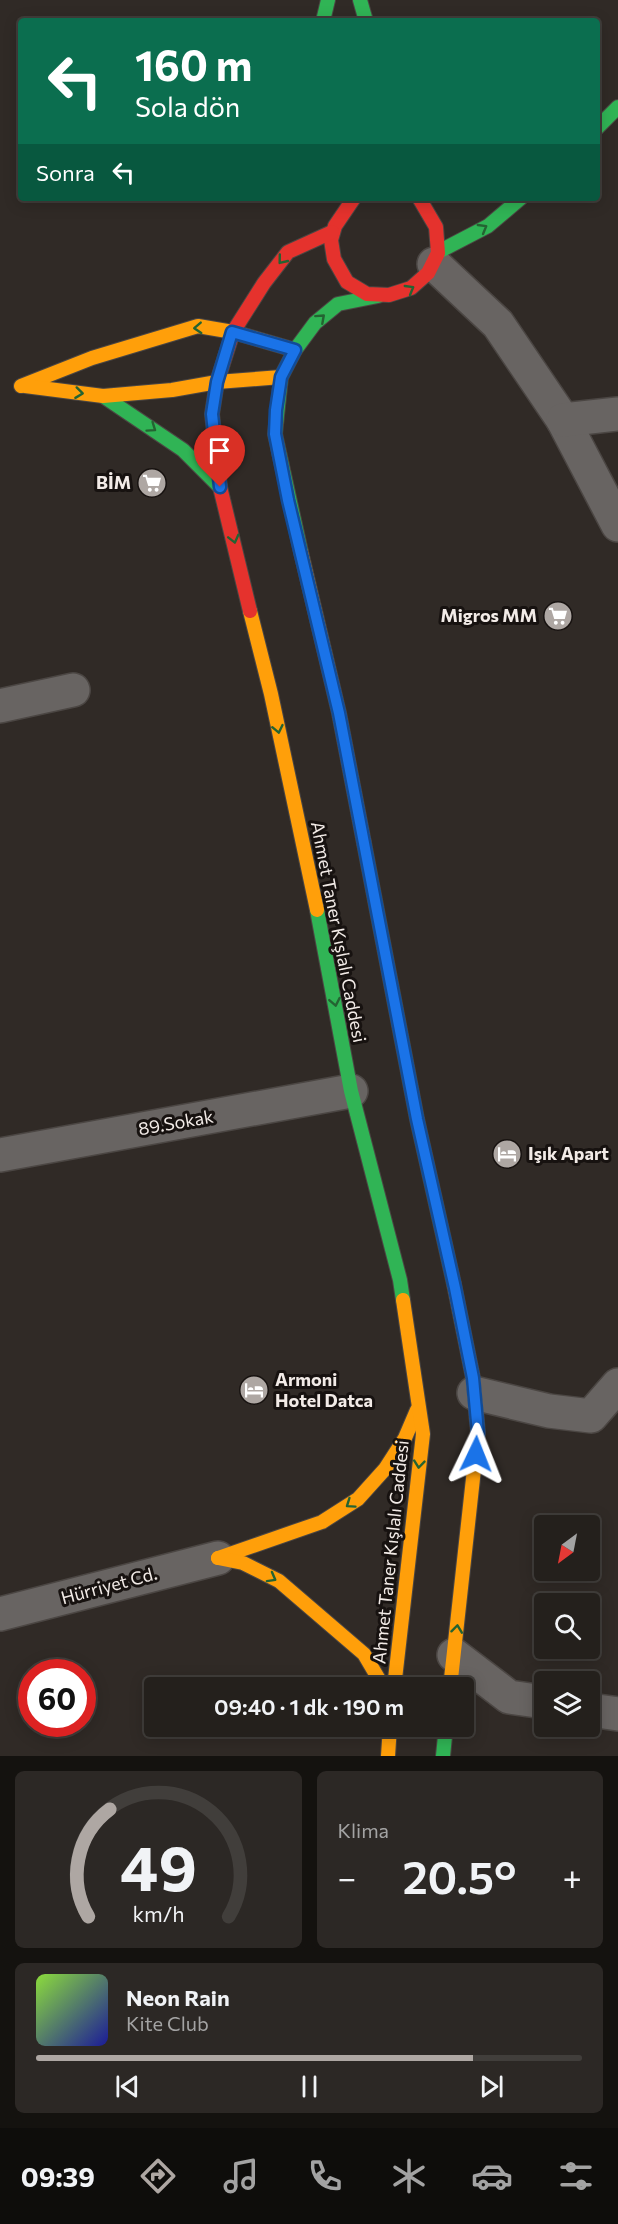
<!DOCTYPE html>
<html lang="tr">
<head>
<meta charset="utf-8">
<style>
  :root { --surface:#24201c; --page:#2c2825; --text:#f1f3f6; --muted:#a3a3a3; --line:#413e3b; --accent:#aea7a3 }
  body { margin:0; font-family:Commissioner,sans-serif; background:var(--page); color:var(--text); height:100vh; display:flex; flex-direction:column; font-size:22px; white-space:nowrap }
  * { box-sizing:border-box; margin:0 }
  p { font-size:20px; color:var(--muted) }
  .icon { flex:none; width:33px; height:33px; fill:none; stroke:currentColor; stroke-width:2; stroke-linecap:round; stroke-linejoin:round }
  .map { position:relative; height:1756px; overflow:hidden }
  .sheet { display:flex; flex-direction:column; gap:15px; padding:15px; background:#14120f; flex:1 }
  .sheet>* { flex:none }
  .hud { position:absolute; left:18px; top:18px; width:582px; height:183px; border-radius:6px; box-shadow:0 3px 15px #0003,0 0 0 2px var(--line); background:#0b6e4f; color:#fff; overflow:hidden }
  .needle { width:39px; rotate:212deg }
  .buttons { position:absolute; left:534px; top:1515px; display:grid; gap:12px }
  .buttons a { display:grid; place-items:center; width:66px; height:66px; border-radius:6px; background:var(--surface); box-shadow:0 3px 15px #0003,0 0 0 2px var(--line); font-size:30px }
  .speed { position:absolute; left:18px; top:1659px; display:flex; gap:12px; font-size:30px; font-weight:700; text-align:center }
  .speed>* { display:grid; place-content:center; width:78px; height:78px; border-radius:50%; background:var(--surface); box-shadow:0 3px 15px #0003,0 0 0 2px var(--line); line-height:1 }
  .speed .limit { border:9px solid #d22; background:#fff; color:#111 }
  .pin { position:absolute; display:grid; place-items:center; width:51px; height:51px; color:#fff; margin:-62px -26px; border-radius:50% 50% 50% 0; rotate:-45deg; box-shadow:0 0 6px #0007 }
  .pin .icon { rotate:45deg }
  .me { position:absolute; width:66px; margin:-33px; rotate:2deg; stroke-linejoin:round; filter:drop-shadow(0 0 4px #0008) }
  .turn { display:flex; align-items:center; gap:21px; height:126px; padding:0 18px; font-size:27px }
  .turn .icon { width:78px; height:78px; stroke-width:2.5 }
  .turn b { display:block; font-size:42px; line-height:51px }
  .then { display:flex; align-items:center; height:57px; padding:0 18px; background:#0003; gap:12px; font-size:22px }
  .big { font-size:45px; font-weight:600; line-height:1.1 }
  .sheet .tile { flex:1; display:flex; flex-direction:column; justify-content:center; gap:9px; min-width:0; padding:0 21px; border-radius:9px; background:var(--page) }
  .sheet .dial { align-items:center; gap:0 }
  .dial svg { height:156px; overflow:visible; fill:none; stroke:var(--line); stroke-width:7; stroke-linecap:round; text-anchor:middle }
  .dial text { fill:var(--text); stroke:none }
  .song { display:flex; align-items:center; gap:18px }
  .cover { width:72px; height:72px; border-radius:9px; background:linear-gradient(135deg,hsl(90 70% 55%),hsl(240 70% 35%)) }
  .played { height:6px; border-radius:3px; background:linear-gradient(90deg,var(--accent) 80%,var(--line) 80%) }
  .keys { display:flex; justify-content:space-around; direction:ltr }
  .heat { display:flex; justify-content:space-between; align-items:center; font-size:33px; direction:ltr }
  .sheet .tiles { flex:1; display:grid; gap:15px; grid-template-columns:1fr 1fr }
  .tile:last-child { grid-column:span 2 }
  .trip { position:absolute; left:144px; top:1677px; width:330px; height:60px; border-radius:6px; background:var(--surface); box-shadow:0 3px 15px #0003,0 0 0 2px var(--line); font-weight:600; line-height:60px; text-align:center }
  .tabs { display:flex; height:96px; justify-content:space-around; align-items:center; background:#0e0d0b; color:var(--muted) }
  .tabs .icon { width:42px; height:42px }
  .tabs .current { color:var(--accent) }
  .tabs b { font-size:27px; color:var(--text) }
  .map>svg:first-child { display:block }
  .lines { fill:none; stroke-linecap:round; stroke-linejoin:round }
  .street-casing { stroke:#4b4643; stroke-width:36 }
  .fast-casing { stroke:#4b4643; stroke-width:16 }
  .slow-casing { stroke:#4b4643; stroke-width:16 }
  .jam-casing { stroke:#4b4643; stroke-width:16 }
  .street { stroke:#686462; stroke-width:33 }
  .fast { stroke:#30b455; stroke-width:14 }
  .slow { stroke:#ff9f0a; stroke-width:14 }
  .jam { stroke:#e5322d; stroke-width:14 }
  .oneway { stroke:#246332 }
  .route-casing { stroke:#114b97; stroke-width:15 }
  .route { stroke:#1a73e8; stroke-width:10 }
  .labels { text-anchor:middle; stroke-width:6; stroke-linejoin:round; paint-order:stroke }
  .poi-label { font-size:18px; font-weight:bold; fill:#f2ebe7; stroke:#171210; text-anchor:end }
  .street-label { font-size:18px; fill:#f2ebe7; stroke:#171210 }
</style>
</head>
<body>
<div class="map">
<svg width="618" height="1756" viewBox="0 0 618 1756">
  <rect width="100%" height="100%" fill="#302a26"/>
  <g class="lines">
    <g class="street-casing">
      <g id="street">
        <path d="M434 264 498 324 563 420 618 525"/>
        <path d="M563 420 618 414"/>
        <path d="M0 706 73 690"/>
        <path d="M0 1155 351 1091"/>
        <path d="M474 1393 549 1411 591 1416 618 1385"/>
        <path d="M0 1614 218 1558"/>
        <path d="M454 1655 509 1697 544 1702"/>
        <path d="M590 1710 618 1714"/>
      </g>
    </g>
    <g class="fast-casing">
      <g id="fast">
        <path d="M360 0 366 21"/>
        <path d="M323 21 328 0"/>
        <path d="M597 128 618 107"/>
        <path d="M440 251 488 226 521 198"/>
        <path d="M103 396 183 450 220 487"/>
        <path d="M301 552 275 434 281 377 295 350 315 323 338 304 378 296"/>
        <path d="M364 843 417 1119 454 1284"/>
        <path d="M317 910 351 1091 400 1280 403 1300"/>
        <path d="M443 1756 446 1726"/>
      </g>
    </g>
    <g class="slow-casing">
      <g id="slow">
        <path d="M21 386 92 358 198 326 233 332 295 350"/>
        <path d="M25 386 103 396 172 390 217 382 281 377"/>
        <path d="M301 552 339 713 364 843"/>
        <path d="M250 611 271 694 317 910"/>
        <path d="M218 1558 322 1522 358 1499 385 1469 405 1438 417 1410"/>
        <path d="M218 1558 243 1563 279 1581 364 1654 384 1688"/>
        <path d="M394 1688 423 1434 403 1300"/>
        <path d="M450 1688 478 1433 473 1378 454 1284"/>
        <path d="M388 1756 390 1726"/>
      </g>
    </g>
    <g class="jam-casing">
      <g id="jam">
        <path d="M354 198 335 226 331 240 334 259 347 282 367 294 389 295 411 288 428 273 438 253 436 227 419 198"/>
        <path d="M250 611 220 487 212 414 217 382 233 332 264 283 288 252 332 232"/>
      </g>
    </g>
    <use href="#street" class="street"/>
    <use href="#fast" class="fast"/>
    <use href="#slow" class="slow"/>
    <use href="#jam" class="jam"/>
  </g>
  <defs><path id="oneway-chevron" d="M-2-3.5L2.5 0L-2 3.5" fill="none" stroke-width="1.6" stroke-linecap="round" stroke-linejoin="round" transform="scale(1.5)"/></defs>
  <g class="oneway">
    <use href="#oneway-chevron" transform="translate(483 228) rotate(-30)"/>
    <use href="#oneway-chevron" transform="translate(282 260) rotate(129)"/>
    <use href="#oneway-chevron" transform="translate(410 289) rotate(-30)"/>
    <use href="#oneway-chevron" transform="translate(321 318) rotate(-42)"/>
    <use href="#oneway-chevron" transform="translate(198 328) rotate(177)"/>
    <use href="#oneway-chevron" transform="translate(79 393) rotate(7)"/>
    <use href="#oneway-chevron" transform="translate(152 428) rotate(35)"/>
    <use href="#oneway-chevron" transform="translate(234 539) rotate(76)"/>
    <use href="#oneway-chevron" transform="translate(278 729) rotate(78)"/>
    <use href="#oneway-chevron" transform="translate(335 1002) rotate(79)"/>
    <use href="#oneway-chevron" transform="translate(419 1464) rotate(96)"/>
    <use href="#oneway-chevron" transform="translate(350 1504) rotate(145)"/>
    <use href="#oneway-chevron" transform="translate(272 1578) rotate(29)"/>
    <use href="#oneway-chevron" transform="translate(457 1629) rotate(-83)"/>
  </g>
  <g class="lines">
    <g class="route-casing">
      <path id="route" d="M220 487 212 414 217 382 232 332 295 350 281 377 276 410 275 434 288 500 339 713 417 1119 455 1288 473 1378 478 1433 476 1454"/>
    </g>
    <use href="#route" class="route"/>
  </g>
  <defs>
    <g id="supermarket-disc" transform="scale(1.5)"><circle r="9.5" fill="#aea7a3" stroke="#171210"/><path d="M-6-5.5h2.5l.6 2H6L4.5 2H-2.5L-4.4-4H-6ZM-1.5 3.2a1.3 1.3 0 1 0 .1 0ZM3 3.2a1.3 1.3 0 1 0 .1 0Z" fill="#fff"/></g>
    <g id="hotel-disc" transform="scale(1.5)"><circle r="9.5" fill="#aea7a3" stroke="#171210"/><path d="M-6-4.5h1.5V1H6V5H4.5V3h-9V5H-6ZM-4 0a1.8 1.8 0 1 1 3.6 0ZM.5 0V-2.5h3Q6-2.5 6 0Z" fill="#fff"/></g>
  </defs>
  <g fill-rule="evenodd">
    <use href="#supermarket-disc" x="152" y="483"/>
    <use href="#supermarket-disc" x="558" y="616"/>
    <use href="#hotel-disc" x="507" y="1154"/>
    <use href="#hotel-disc" x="254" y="1390"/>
  </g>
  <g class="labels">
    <g class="poi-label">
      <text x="131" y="489">BİM</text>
      <text x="537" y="622">Migros MM</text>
      <text x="528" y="1160" text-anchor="start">Işık Apart</text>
      <text x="275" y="1386" text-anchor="start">Armoni<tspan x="275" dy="21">Hotel Datca</tspan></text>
    </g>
    <g class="street-label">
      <text transform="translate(338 932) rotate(79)" y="6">Ahmet Taner Kışlalı Caddesi</text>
      <text transform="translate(176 1123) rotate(-10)" y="6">89.Sokak</text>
      <text transform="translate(391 1552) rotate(-84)" y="6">Ahmet Taner Kışlalı Caddesi</text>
      <text transform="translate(109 1586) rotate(-15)" y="6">Hürriyet Cd.</text>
    </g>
  </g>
</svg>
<div class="buttons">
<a><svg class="needle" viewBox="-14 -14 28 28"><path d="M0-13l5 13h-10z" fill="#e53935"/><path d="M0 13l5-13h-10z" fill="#a3a3a3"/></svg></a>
<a><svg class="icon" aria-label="search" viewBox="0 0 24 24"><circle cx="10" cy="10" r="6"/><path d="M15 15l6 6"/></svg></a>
<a><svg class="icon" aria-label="layers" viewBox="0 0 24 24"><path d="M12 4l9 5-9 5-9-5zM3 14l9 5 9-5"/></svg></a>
</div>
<div class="speed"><div class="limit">60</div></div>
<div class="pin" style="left:220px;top:487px;background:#d93025"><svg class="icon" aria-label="arrive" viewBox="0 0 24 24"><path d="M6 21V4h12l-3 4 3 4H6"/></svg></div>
<svg class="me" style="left:476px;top:1454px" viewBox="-20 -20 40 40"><path d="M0-17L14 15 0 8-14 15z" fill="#1a73e8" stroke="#fff" stroke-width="4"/></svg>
<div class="trip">09:40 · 1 dk · 190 m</div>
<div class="hud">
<div class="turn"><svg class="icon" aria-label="left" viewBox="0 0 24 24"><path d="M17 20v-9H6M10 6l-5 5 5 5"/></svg><div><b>160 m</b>Sola dön</div></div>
<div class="then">Sonra<svg class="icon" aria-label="left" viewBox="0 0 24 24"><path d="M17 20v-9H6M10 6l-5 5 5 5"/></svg></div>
</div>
</div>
<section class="sheet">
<div class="tiles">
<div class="tile dial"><svg viewBox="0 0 100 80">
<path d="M14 69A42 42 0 1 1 86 69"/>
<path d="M14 69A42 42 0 0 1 25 14" stroke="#aea7a3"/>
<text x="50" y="56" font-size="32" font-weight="700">49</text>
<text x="50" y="72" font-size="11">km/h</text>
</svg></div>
<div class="tile"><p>Klima</p>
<div class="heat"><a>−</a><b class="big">20.5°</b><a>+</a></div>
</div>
<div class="tile">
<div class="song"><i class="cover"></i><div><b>Neon Rain</b><p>Kite Club</p></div></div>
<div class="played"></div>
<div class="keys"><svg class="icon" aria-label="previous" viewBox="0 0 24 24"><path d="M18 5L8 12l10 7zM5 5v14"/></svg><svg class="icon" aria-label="pause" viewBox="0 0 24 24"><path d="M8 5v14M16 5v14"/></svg><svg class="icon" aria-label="next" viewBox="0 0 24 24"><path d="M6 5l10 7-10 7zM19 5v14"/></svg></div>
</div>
</div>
</section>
<nav class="tabs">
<b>09:39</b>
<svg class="icon current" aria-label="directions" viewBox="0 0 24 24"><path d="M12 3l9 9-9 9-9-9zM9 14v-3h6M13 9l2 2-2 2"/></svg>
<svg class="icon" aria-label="music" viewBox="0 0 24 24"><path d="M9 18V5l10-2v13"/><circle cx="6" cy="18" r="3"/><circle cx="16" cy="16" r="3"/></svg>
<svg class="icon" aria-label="phone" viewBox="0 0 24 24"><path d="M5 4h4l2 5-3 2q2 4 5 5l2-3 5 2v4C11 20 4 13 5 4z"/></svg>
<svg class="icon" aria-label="climate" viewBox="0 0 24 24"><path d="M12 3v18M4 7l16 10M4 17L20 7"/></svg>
<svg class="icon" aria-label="car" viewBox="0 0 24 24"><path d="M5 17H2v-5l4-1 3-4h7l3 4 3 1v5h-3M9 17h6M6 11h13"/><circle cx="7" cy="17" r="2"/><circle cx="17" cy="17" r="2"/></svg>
<svg class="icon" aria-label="filters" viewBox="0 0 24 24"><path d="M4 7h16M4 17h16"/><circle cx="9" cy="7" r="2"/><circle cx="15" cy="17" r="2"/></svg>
</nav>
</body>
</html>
